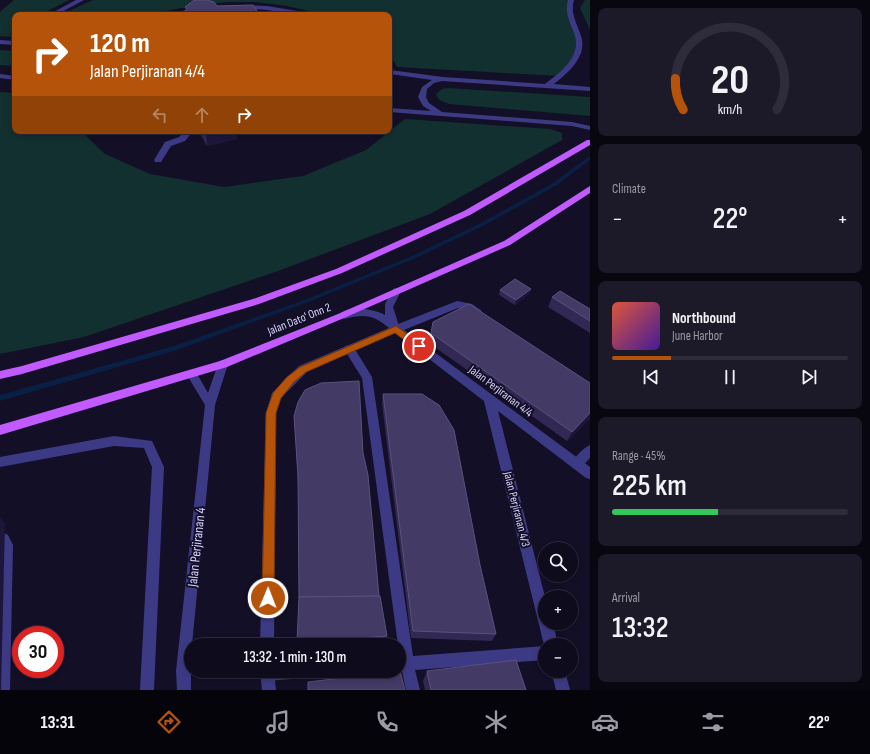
<!DOCTYPE html>
<html lang="en">
<head>
<meta charset="utf-8">
<style>
  :root { --surface:#0e0b1c; --page:#1c1929; --text:#f1f3f6; --muted:#9b9ba3; --line:#2e2b3b; --accent:#b45309 }
  body { margin:0; font-family:"Sofia Sans Condensed",sans-serif; background:var(--page); color:var(--text); height:100vh; display:flex; flex-direction:column; font-size:15px; white-space:nowrap }
  * { box-sizing:border-box; margin:0 }
  p { font-size:13px; color:var(--muted) }
  .icon { flex:none; width:22px; height:22px; fill:none; stroke:currentColor; stroke-width:2; stroke-linecap:round; stroke-linejoin:round }
  .map { position:relative; flex:1; overflow:hidden }
  .details { display:flex; flex-direction:column; gap:8px; padding:8px; background:#08060f; width:280px }
  .details>* { flex:none }
  .top-card { position:absolute; left:12px; top:12px; width:380px; height:122px; border-radius:8px; box-shadow:0 2px 6px #0003,0 0 0 1px var(--line); background:#b45309; color:#fff; overflow:hidden }
  .controls { position:absolute; left:538px; top:542px; display:grid; gap:8px }
  .controls a { display:grid; place-items:center; width:40px; height:40px; border-radius:50%; background:var(--surface); box-shadow:0 2px 6px #0003,0 0 0 1px var(--line); font-size:20px }
  .speed { position:absolute; left:12px; top:626px; display:flex; gap:8px; font-size:20px; font-weight:700; text-align:center }
  .speed>* { display:grid; place-content:center; width:52px; height:52px; border-radius:50%; background:var(--surface); box-shadow:0 2px 6px #0003,0 0 0 1px var(--line); line-height:1 }
  .speed .limit { border:6px solid #d22; background:#fff; color:#111 }
  .pin { position:absolute; display:grid; place-items:center; width:34px; height:34px; color:#fff; margin:-17px; border:2px solid #fff; border-radius:50%; box-shadow:0 1px 4px #0007 }
  .me { position:absolute; width:44px; margin:-22px; rotate:1deg; stroke-linejoin:round; filter:drop-shadow(0 0 3px #0008) }
  .turn { display:flex; align-items:center; gap:14px; height:84px; padding:0 12px; font-size:18px }
  .turn .icon { width:52px; height:52px; stroke-width:2.5 }
  .turn b { display:block; font-size:28px; line-height:34px }
  .lanes { display:flex; align-items:center; height:38px; padding:0 12px; background:#0003; justify-content:center; gap:20px; direction:ltr }
  .lanes .off { opacity:.35 }
  .big { font-size:30px; font-weight:600; line-height:1.1 }
  .details .tile { flex:1; display:flex; flex-direction:column; justify-content:center; gap:6px; min-width:0; padding:0 14px; border-radius:8px; background:var(--page) }
  .details .dial { align-items:center; gap:0 }
  .dial svg { height:104px; overflow:visible; fill:none; stroke:var(--line); stroke-width:7; stroke-linecap:round; text-anchor:middle }
  .dial text { fill:var(--text); stroke:none }
  .song { display:flex; align-items:center; gap:12px }
  .cover { width:48px; height:48px; border-radius:6px; background:linear-gradient(135deg,hsl(10 70% 55%),hsl(260 70% 35%)) }
  .played { height:4px; border-radius:2px; background:linear-gradient(90deg,var(--accent) 25%,var(--line) 25%) }
  .keys { display:flex; justify-content:space-around; direction:ltr }
  .heat { display:flex; justify-content:space-between; align-items:center; font-size:22px; direction:ltr }
  .charge { height:6px; border-radius:3px; background:linear-gradient(90deg,#34c759 45%,var(--line) 0) }
  .trip { position:absolute; left:184px; top:638px; width:222px; height:40px; border-radius:20px; background:var(--surface); box-shadow:0 2px 6px #0003,0 0 0 1px var(--line); font-weight:600; line-height:40px; text-align:center }
  .tabs { display:flex; height:64px; justify-content:space-around; align-items:center; background:#06040b; color:var(--muted) }
  .tabs .icon { width:28px; height:28px }
  .tabs .selected { color:var(--accent) }
  .tabs b { font-size:18px; color:var(--text) }
  main { display:flex; flex:1; min-height:0 }
  .map>svg:first-child { display:block }
  .green { fill:#12302f }
  .lines { fill:none; stroke-linecap:round; stroke-linejoin:round }
  .stream { fill:#0a1f44; fill-rule:evenodd }
  .service { fill:#3d3a85; fill-rule:evenodd }
  .minor { fill:#3d3a85; fill-rule:evenodd }
  .primary { fill:#c25bff; fill-rule:evenodd }
  .wall { fill:#312854 }
  .shaded-wall { fill:#1d163a }
  .building { fill:#433a66; stroke:#5a527e }
  .route { fill:#b45309; stroke:#753606 }
  .labels { text-anchor:middle; stroke-width:4; stroke-linejoin:round; paint-order:stroke }
  .street-label { font-size:12px; fill:#d9d4ff; stroke:#130f26 }
  .near-street-label { font-size:14px; fill:#d9d4ff; stroke:#130f26 }
</style>
</head>
<body>
<main>
<div class="map">
<svg width="590" height="690" viewBox="0 0 590 690">
  <rect width="100%" height="100%" fill="#130f26"/>
  <g class="green">
    <path d="M14 0H69L40 15H15V34L12 37 0 36V12Z"/>
    <path d="M93 0H572L570 7 581 47 560 76 397 67 389 53V15H326L287 6 256 2H228L200 5 170 10 155 15H60Z"/>
    <path d="M585 0H590V30L580 8Z"/>
    <path d="M0 50 15 51V66L0 65Z"/>
    <path d="M448 88 590 97V116L449 104 439 100 436 94 442 89Z"/>
    <path d="M0 92 15 93V131H81L105 154 150 174 224 187 303 176 366 150 405 119 550 129 562 133V140L430 214 278 271 84 337 0 354Z"/>
  </g>
  <g class="lines">
    <path class="stream" d="M588 157H590V160L557 185 483 226 416 258 311 301 177 350 0 401V395L174 346 307 299 412 256 479 224 553 183Z"/>
    <g class="service">
      <path d="M76 0H84L56 15H48Z"/>
      <path d="M568 0H574C570 14 577 23 581 36 588 56 568 73 554 84L590 87V91L442 81 434 83 427 89 426 97 429 103 442 112 572 122 590 126V130L572 126 389 112V108L431 111 423 106 418 97 422 87 432 80 390 74V70L443 77 545 84C560 73 581 57 575 36 571 23 564 14 568 0Z"/>
      <path d="M242 5 267 6 304 12 307 14 299 15 267 10 240 8 239 7Z"/>
      <path d="M0 40 15 41V45L0 44Z"/>
      <path d="M0 74 15 76V80L0 78Z"/>
      <path d="M185 131H193L185 141 171 146 161 162H155L154 160 165 142 179 137Z"/>
      <path d="M457 301 472 304 482 311 477 314 467 309 458 308 399 332H393L391 329 393 326Z"/>
      <path d="M349 345 353 346 372 377 413 656 545 646V660L415 670 420 690H406L402 671H399V645H398L362 378 344 349 345 346Z"/>
      <path d="M114 436 152 441 164 467 154 690H140L152 467 144 448 114 446 0 467V457Z"/>
      <path d="M590 445V458C585 463 581 470 573 467L571 464C575 457 583 448 590 445Z"/>
      <path d="M4 533 8 535 13 545 10 690H0V535Z"/>
      <path d="M261 671H311L309 676 304 678 267 681 262 679 260 674Z"/>
    </g>
    <g class="minor">
      <path d="M396 288 401 291 393 307 399 326 590 467V479L586 478 498 411 545 597V623H553L558 645H545V647L544 645 484 401 395 333 307 372 281 398 276 413 274 645H260L266 413 272 393 299 366 389 328C373 314 364 314 344 319L339 315C347 304 375 309 385 315V304L393 289Z"/>
      <path d="M223 360 227 361 228 364 215 405 192 645H191V690H177L176 671 205 405 187 375 188 372H196L208 393 218 364 219 361Z"/>
      <path d="M260 671H274L276 690H262Z"/>
      <path d="M551 671H565L570 690H556Z"/>
    </g>
    <g class="primary">
      <path d="M587 140H590V145L470 215 342 273 259 304 22 374 0 379V371L22 366 253 299 336 269 464 211Z"/>
      <path d="M590 186V193L510 245 344 318 227 367 0 435V425L220 361 338 314 504 241Z"/>
    </g>
  </g>
  <g class="wall">
    <path d="M199 131H236L237 139 207 146 199 132Z"/>
    <path d="M500 290 529 294 515 305 499 295Z"/>
    <path d="M552 297 590 309V333L548 307Z"/>
    <path d="M433 322 590 383V418L567 441 429 343Z"/>
    <path d="M383 394 480 565 496 634 492 641 411 638 382 404Z"/>
    <path d="M294 416 363 453 379 596 387 636 385 645H297L299 601 298 485Z"/>
    <path d="M427 671 526 690H425L423 681Z"/>
  </g>
  <g class="shaded-wall">
    <path d="M206 131H236L237 139 207 146Z"/>
    <path d="M531 289 529 294 515 305 516 300Z"/>
    <path d="M590 413V418L567 441 572 432Z"/>
    <path d="M0 517 5 524 1 690H0Z"/>
  </g>
  <g class="building">
    <path d="M198 0H207L214 2 217 6 253 5 260 15H173L187 10 185 7 193 1Z"/>
    <path d="M515 279 531 289 516 300 500 290Z"/>
    <path d="M560 291 590 309V321L552 297Z"/>
    <path d="M469 304 590 383V413L572 432 431 333 433 322Z"/>
    <path d="M359 381 363 453 368 475 379 596 299 597V598L298 476 294 416 298 402 305 390 321 383Z"/>
    <path d="M383 394H422L439 405 454 430 480 565 496 634 413 631Z"/>
    <path d="M380 596 387 636 297 643 299 597Z"/>
    <path d="M516 660 526 690H431L427 671Z"/>
    <path d="M400 671 405 690H308V682Z"/>
  </g>
  <path class="route" d="M396 326 422 344 423 346 422 349H416L395 333 306 372 294 382 281 398 276 413 274 598 272 603 268 604 264 603 262 598 266 413 273 393 287 377 300 367Z"/>
  <g class="labels">
    <g class="street-label">
      <text transform="translate(299 319) rotate(-22)" y="4">Jalan Dato' Onn 2</text>
      <text transform="translate(501 391) rotate(37)" y="4">Jalan Perjiranan 4/4</text>
      <text transform="translate(517 509) rotate(76)" y="4">Jalan Perjiranan 4/3</text>
    </g>
    <g class="near-street-label">
      <text transform="translate(196 547) rotate(-84)" y="5">Jalan Perjiranan 4</text>
    </g>
  </g>
</svg>
<div class="controls">
<a><svg class="icon" aria-label="search" viewBox="0 0 24 24"><circle cx="10" cy="10" r="6"/><path d="M15 15l6 6"/></svg></a>
<a>+</a>
<a>−</a>
</div>
<div class="speed"><div class="limit">30</div></div>
<div class="pin" style="left:419px;top:346px;background:#d93025"><svg class="icon" aria-label="arrive" viewBox="0 0 24 24"><path d="M6 21V4h12l-3 4 3 4H6"/></svg></div>
<svg class="me" style="left:268px;top:598px" viewBox="-20 -20 40 40"><circle r="17" fill="#b45309" stroke="#fff" stroke-width="3"/><path d="M0-11L8 9 0 5-8 9z" fill="#fff"/></svg>
<div class="trip">13:32 · 1 min · 130 m</div>
<div class="top-card">
<div class="turn"><svg class="icon" aria-label="right" viewBox="0 0 24 24"><path d="M7 20v-9h11M14 6l5 5-5 5"/></svg><div><b>120 m</b>Jalan Perjiranan 4/4</div></div>
<div class="lanes"><svg class="icon off" aria-label="left" viewBox="0 0 24 24"><path d="M17 20v-9H6M10 6l-5 5 5 5"/></svg><svg class="icon off" aria-label="ahead" viewBox="0 0 24 24"><path d="M12 20V5M6 11l6-6 6 6"/></svg><svg class="icon" aria-label="right" viewBox="0 0 24 24"><path d="M7 20v-9h11M14 6l5 5-5 5"/></svg></div>
</div>
</div>
<section class="details">
<div class="tile dial"><svg viewBox="0 0 100 80">
<path d="M14 69A42 42 0 1 1 86 69"/>
<path d="M14 69A42 42 0 0 1 8 45" stroke="#b45309"/>
<text x="50" y="56" font-size="32" font-weight="700">20</text>
<text x="50" y="72" font-size="11">km/h</text>
</svg></div>
<div class="tile"><p>Climate</p>
<div class="heat"><a>−</a><b class="big">22°</b><a>+</a></div>
</div>
<div class="tile">
<div class="song"><i class="cover"></i><div><b>Northbound</b><p>June Harbor</p></div></div>
<div class="played"></div>
<div class="keys"><svg class="icon" aria-label="previous" viewBox="0 0 24 24"><path d="M18 5L8 12l10 7zM5 5v14"/></svg><svg class="icon" aria-label="pause" viewBox="0 0 24 24"><path d="M8 5v14M16 5v14"/></svg><svg class="icon" aria-label="next" viewBox="0 0 24 24"><path d="M6 5l10 7-10 7zM19 5v14"/></svg></div>
</div>
<div class="tile"><p>Range · 45%</p><b class="big">225 km</b><div class="charge"></div></div>
<div class="tile"><p>Arrival</p><b class="big">13:32</b></div>
</section>
</main>
<nav class="tabs">
<b>13:31</b>
<svg class="icon selected" aria-label="directions" viewBox="0 0 24 24"><path d="M12 3l9 9-9 9-9-9zM9 14v-3h6M13 9l2 2-2 2"/></svg>
<svg class="icon" aria-label="music" viewBox="0 0 24 24"><path d="M9 18V5l10-2v13"/><circle cx="6" cy="18" r="3"/><circle cx="16" cy="16" r="3"/></svg>
<svg class="icon" aria-label="phone" viewBox="0 0 24 24"><path d="M5 4h4l2 5-3 2q2 4 5 5l2-3 5 2v4C11 20 4 13 5 4z"/></svg>
<svg class="icon" aria-label="climate" viewBox="0 0 24 24"><path d="M12 3v18M4 7l16 10M4 17L20 7"/></svg>
<svg class="icon" aria-label="car" viewBox="0 0 24 24"><path d="M5 17H2v-5l4-1 3-4h7l3 4 3 1v5h-3M9 17h6M6 11h13"/><circle cx="7" cy="17" r="2"/><circle cx="17" cy="17" r="2"/></svg>
<svg class="icon" aria-label="filters" viewBox="0 0 24 24"><path d="M4 7h16M4 17h16"/><circle cx="9" cy="7" r="2"/><circle cx="15" cy="17" r="2"/></svg>
<b>22°</b>
</nav>
</body>
</html>
